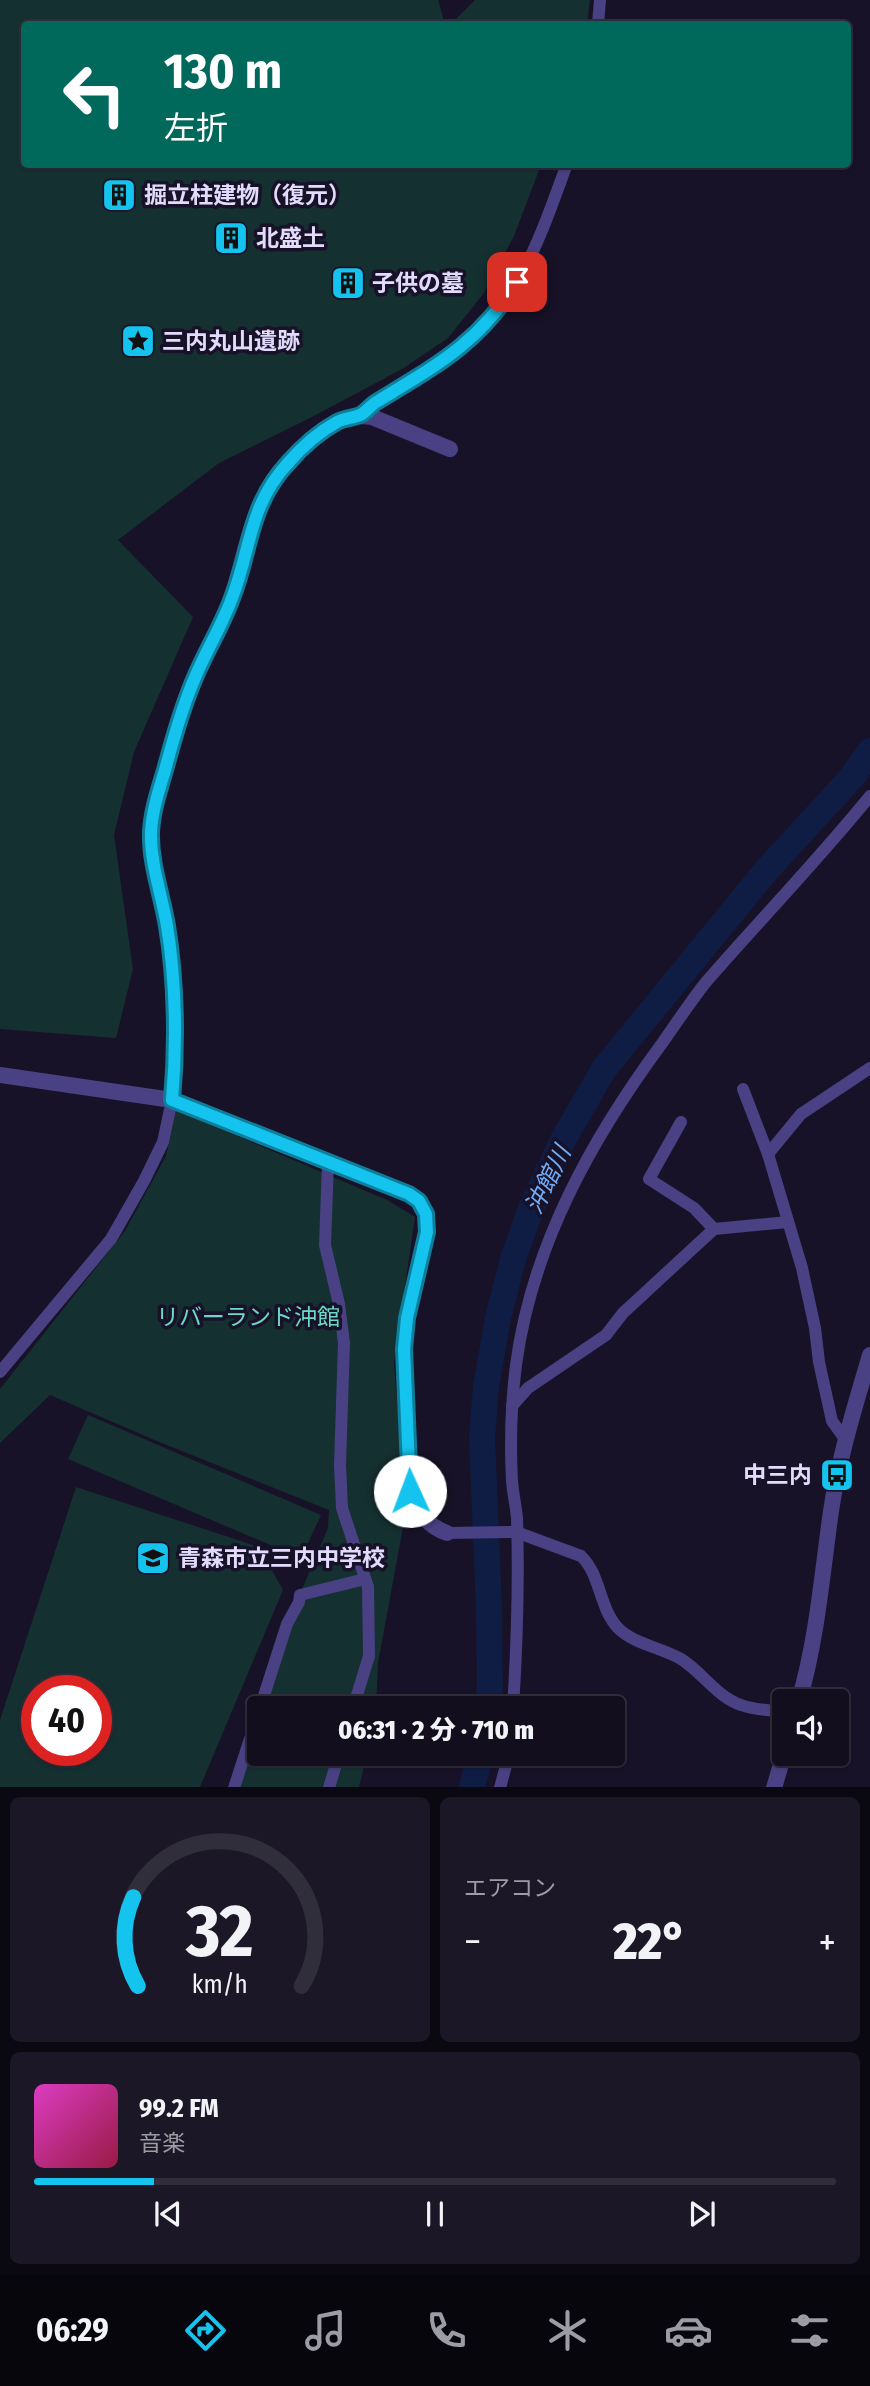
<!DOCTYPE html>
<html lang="ja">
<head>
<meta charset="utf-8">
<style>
  :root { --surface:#120e1e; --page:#1b1727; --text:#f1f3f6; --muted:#9c9ca4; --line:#312e3c; --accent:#15c4ee }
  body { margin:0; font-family:"Fira Sans Condensed","Noto Sans JP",sans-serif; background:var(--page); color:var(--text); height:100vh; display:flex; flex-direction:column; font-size:26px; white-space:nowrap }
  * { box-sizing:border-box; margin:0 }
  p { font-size:23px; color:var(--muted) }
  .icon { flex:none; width:38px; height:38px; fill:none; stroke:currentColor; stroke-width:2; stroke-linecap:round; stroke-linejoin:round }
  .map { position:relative; height:1787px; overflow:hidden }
  .details { display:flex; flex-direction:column; gap:10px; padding:10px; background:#0a0810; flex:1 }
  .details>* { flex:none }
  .guide { position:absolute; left:21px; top:21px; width:830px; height:147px; border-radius:7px; box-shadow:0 2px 5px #0004,0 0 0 2px var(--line); background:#00695c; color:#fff; overflow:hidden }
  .fabs { position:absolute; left:772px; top:1689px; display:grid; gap:14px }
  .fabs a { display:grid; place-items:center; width:77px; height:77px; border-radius:7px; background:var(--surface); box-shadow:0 2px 5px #0004,0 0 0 2px var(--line); font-size:35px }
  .speed { position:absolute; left:21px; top:1675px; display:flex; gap:14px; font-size:35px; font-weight:700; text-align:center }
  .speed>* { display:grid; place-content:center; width:91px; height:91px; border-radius:50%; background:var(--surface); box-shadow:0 2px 5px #0004,0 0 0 2px var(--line); line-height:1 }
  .speed .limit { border:10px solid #d22; background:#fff; color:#111 }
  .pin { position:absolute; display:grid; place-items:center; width:60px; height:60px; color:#fff; margin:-30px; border-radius:14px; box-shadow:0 4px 10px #0006 }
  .me { position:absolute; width:77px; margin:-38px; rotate:358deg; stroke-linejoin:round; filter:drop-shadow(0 0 5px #0008) }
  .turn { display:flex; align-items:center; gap:24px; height:147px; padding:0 28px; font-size:32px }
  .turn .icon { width:91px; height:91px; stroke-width:2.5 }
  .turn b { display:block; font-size:49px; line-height:60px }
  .big { font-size:52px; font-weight:800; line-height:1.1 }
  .details .tile { flex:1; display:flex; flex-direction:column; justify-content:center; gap:10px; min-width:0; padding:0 24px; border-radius:10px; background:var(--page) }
  .details .dial { align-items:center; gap:0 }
  .dial svg { height:182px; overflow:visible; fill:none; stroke:var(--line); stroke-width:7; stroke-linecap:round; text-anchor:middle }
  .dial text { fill:var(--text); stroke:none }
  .song { display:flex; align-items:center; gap:21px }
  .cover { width:84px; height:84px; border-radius:10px; background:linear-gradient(135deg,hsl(310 70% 55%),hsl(340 70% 35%)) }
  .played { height:7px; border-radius:4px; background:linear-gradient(90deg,var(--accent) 15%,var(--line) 15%) }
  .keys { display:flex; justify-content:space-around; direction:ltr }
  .heat { display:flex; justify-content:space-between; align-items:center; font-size:38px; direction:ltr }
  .details .tiles { flex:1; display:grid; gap:10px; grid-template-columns:1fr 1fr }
  .tile:last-child { grid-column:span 2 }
  .trip { position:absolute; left:247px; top:1696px; width:378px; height:70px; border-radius:7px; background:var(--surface); box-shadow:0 2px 5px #0004,0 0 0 2px var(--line); font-weight:800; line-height:70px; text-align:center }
  .dock { display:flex; height:112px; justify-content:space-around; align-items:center; background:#07060c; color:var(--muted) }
  .dock .icon { width:49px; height:49px }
  .dock .active { color:var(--accent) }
  .dock b { font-size:32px; color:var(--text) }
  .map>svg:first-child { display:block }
  .green { fill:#153031; fill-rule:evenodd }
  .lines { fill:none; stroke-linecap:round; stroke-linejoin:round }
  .river { stroke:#0f1d44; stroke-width:26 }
  .minor { stroke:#494183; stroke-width:12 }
  .tertiary { stroke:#494183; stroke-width:16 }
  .route-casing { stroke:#0e7f9b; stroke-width:18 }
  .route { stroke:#15c4ee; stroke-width:12 }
  .labels { text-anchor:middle; stroke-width:7; stroke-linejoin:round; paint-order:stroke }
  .poi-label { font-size:23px; font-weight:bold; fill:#e2dbfc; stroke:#181228; text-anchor:start }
  .park-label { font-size:23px; fill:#6bd8c7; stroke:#181228 }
  .water-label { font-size:24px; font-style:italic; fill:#71abf5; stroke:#181228 }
</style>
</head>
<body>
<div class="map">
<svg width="870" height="1788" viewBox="0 0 870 1788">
  <rect width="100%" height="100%" fill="#181228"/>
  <g class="green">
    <path d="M0 0H438L445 24H24V164L541 165 514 236 484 293 448 338 402 369 312 417 219 463 118 540 193 617 134 752 114 835 133 969 116 1038 0 1029Z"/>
    <path d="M475 0H590L587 24H451Z"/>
    <path d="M176 1110 387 1200 415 1217 394 1363 406 1511 378 1663 376 1708H266L292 1613 328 1528 329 1510 157 1441 50 1395 0 1443V1389L125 1231 166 1156Z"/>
    <path d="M88 1415 321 1515 301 1558 68 1459Z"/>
    <path d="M76 1487 259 1547 283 1590 200 1787H0V1720ZM37 1690H96V1750H37Z"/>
    <path d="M259 1729V1754H367L359 1787 240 1788Z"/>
  </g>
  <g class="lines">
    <g class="river">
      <path d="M487 1708 490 1687 489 1608 482 1438 486 1387 498 1318 513 1259 531 1209 563 1140 604 1069 765 872 852 777 870 751"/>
      <path d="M472 1788 480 1754"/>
    </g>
    <g class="minor">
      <path d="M598 24 600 0"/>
      <path d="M360 415C390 390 428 376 458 351 521 300 540 237 567 164"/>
      <path d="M743 1089 768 1154 802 1268 815 1328 819 1362 832 1421 845 1439"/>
      <path d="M681 1122 649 1179 694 1208 714 1229 788 1222"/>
      <path d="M768 1154 801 1114 870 1068"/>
      <path d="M328 1162 325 1245 339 1304 344 1343 340 1465 342 1508 368 1587 369 1656 353 1708"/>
      <path d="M0 1372 111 1239 144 1181 163 1142 172 1100"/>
      <path d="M512 1406 528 1388 606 1335 623 1313 714 1229"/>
      <path d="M447 1533 516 1532 581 1556C601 1575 599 1608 618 1628 635 1645 661 1647 681 1659 702 1672 717 1697 741 1705 754 1710 770 1710 784 1712"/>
      <path d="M260 1708 287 1624 299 1602 300 1595 365 1579"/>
      <path d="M513 1708C517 1645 519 1581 517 1518 516 1506 513 1494 512 1481 510 1443 511 1404 516 1365 532 1245 592 1138 663 1042 677 1022 691 1001 706 982 760 920 818 860 870 796"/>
      <path d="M234 1788 259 1711"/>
      <path d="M329 1788 339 1754"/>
      <path d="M500 1788 509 1754"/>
    </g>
    <g class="tertiary">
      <path d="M0 1075 172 1100 409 1194 419 1201 426 1214 427 1232 407 1318 404 1349 410 1491C417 1511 427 1526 447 1533"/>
      <path d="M172 1100C177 1047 176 980 167 926 162 896 150 864 151 833 152 814 158 794 163 776 174 737 185 697 202 661 209 648 217 636 222 623 244 575 245 519 277 475 287 461 301 449 315 438 331 424 349 413 372 417L450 449"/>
      <path d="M799 1701C817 1639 822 1575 831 1511 839 1457 855 1406 870 1355"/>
      <path d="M774 1788 784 1754"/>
    </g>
  </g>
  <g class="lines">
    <g class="route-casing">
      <path id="route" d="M410 1491 404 1349 407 1318 427 1232 426 1214 419 1201 409 1194 172 1100C177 1045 176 981 167 926 162 895 150 864 151 832 152 811 159 790 165 770 175 733 186 694 203 660 213 639 224 620 232 598 251 549 249 505 288 463 301 448 319 432 337 422 344 418 355 418 362 414 368 410 372 404 378 401 437 365 479 343 517 282"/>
    </g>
    <use href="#route" class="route"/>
  </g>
  <defs>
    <g id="building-square" transform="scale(1.75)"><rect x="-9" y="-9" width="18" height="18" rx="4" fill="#15c4ee" stroke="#181228"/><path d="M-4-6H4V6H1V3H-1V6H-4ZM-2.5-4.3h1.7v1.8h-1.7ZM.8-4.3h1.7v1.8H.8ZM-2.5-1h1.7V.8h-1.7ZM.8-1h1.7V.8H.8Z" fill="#111"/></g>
    <g id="sight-square" transform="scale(1.75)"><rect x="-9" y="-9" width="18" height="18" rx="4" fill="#15c4ee" stroke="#181228"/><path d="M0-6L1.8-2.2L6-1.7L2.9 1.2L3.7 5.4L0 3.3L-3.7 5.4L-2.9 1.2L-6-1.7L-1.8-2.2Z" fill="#111"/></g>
    <g id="bus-square" transform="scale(1.75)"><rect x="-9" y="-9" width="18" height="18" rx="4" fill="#15c4ee" stroke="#181228"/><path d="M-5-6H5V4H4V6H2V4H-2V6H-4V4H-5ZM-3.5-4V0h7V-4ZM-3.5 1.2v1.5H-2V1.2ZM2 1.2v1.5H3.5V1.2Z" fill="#111"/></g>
    <g id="school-square" transform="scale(1.75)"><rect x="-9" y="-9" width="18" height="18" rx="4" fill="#15c4ee" stroke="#181228"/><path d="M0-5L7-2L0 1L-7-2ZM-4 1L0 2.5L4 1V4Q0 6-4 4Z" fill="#111"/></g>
  </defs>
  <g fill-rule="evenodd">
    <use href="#building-square" x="119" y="195"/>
    <use href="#building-square" x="231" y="238"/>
    <use href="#building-square" x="348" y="283"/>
    <use href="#sight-square" x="138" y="341"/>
    <use href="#bus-square" x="837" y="1475"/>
    <use href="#school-square" x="153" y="1558"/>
  </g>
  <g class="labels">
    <g class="poi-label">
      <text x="144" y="203">掘立柱建物（復元）</text>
      <text x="256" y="246">北盛土</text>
      <text x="372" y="291">子供の墓</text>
      <text x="162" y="349">三内丸山遺跡</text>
      <text x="812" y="1483" text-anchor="end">中三内</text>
      <text x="178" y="1566">青森市立三内中学校</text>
    </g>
    <g class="park-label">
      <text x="248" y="1325">リバーランド沖館</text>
    </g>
    <g class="water-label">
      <text transform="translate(548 1180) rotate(-64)" y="8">沖館川</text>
    </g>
  </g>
</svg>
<div class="fabs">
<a><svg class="icon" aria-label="sound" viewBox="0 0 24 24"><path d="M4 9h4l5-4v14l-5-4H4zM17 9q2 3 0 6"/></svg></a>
</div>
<div class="speed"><div class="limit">40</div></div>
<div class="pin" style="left:517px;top:282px;background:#d93025"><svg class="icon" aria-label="arrive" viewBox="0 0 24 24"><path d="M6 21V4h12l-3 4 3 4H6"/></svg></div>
<svg class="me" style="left:410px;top:1491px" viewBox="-20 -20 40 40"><circle r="19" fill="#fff"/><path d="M0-13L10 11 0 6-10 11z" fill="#15c4ee"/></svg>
<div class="trip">06:31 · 2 分 · 710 m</div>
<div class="guide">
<div class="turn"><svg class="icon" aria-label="left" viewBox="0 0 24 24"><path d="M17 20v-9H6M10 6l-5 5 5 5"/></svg><div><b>130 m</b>左折</div></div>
</div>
</div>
<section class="details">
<div class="tiles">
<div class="tile dial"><svg viewBox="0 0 100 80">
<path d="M14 69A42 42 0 1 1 86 69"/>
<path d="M14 69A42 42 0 0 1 12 30" stroke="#15c4ee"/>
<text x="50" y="56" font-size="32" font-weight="700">32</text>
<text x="50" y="72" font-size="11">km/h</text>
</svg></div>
<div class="tile"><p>エアコン</p>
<div class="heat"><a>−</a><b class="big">22°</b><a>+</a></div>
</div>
<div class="tile">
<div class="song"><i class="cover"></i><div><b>99.2 FM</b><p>音楽</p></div></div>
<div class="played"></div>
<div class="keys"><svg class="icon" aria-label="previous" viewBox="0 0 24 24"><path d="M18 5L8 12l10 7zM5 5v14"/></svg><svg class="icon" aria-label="pause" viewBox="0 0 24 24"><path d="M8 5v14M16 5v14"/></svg><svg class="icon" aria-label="next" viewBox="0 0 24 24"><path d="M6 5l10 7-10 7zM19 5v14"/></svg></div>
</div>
</div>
</section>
<nav class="dock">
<b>06:29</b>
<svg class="icon active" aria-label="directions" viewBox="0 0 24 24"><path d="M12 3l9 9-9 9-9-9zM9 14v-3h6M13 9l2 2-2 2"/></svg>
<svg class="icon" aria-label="music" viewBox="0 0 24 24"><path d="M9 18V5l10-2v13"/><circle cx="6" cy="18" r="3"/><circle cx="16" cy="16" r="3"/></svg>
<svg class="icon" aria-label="phone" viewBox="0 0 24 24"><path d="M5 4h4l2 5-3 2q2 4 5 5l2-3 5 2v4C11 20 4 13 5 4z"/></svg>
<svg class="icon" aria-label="climate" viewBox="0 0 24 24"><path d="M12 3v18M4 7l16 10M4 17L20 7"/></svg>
<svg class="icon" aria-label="car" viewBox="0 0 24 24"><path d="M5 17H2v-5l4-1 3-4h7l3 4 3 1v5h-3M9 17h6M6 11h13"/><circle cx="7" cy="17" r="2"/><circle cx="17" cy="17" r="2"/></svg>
<svg class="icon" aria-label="filters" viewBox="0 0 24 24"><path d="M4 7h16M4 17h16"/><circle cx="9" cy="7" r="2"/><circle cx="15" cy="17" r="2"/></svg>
</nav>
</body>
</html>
